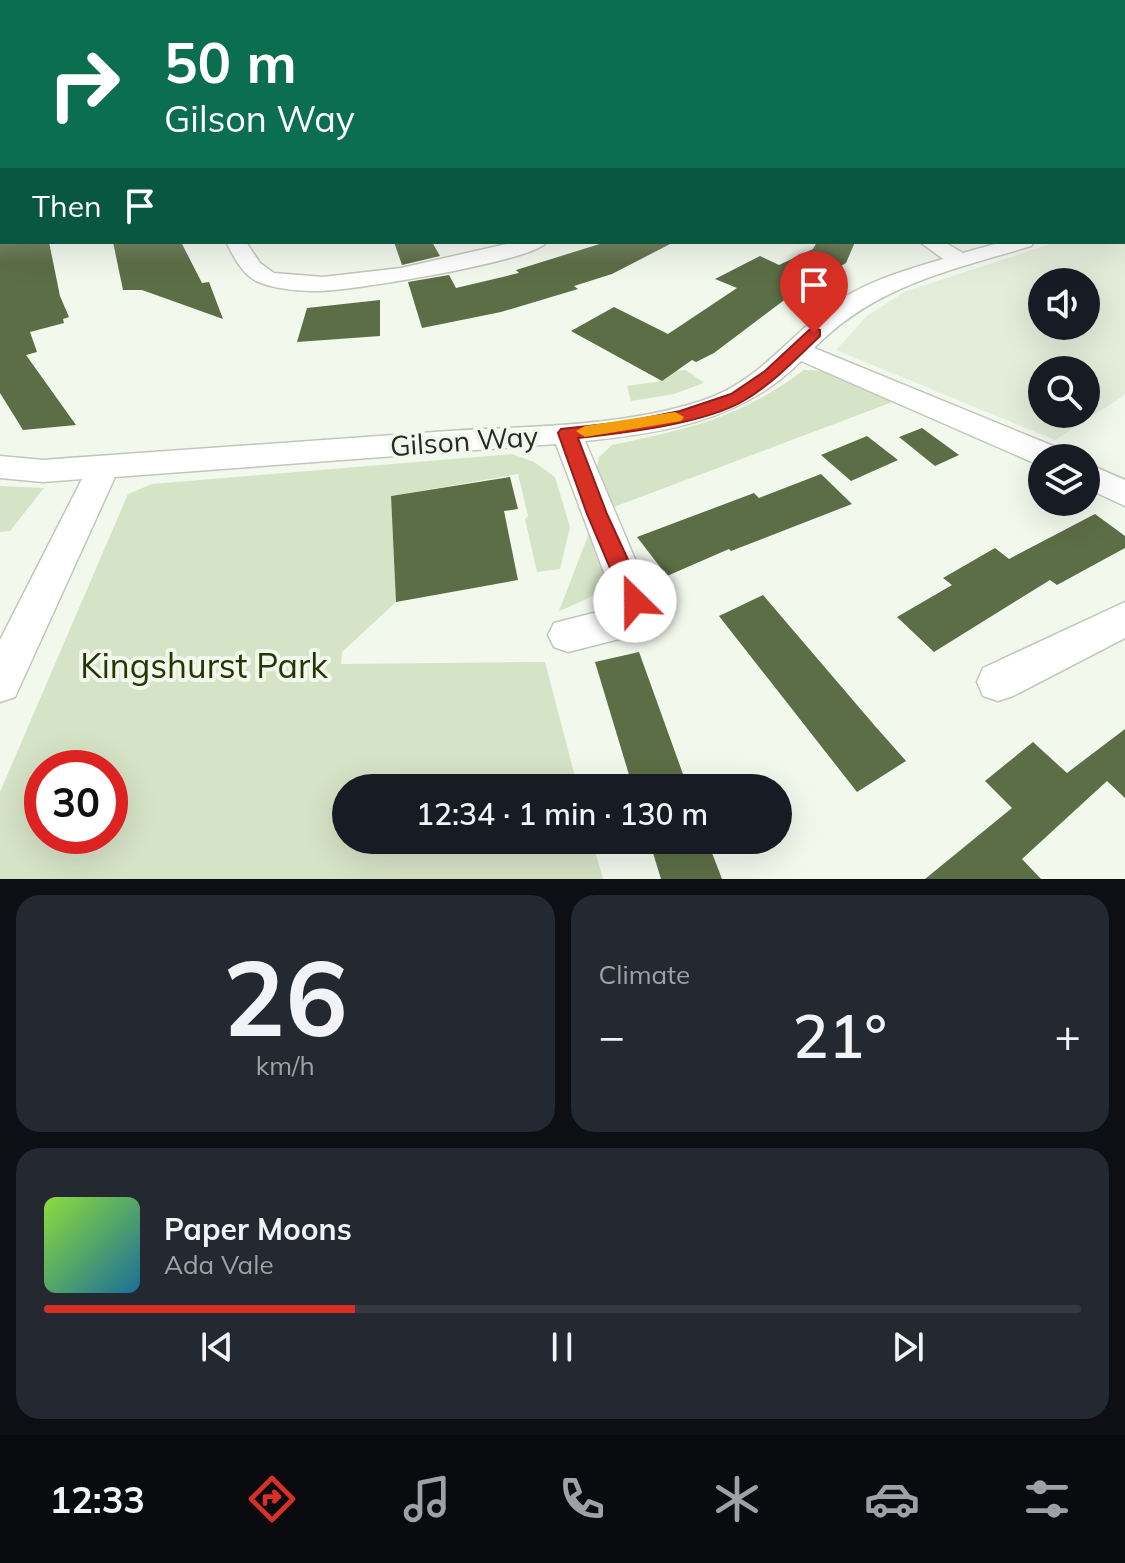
<!DOCTYPE html>
<html lang="en">
<head>
<meta charset="utf-8">
<style>
  :root { --surface:#171b24; --page:#242831; --text:#f1f3f6; --muted:#9ea1a6; --line:#363941; --accent:#d93025 }
  body { margin:0; font-family:Mulish,sans-serif; background:var(--page); color:var(--text); height:100vh; display:flex; flex-direction:column; font-size:30px; white-space:nowrap }
  * { box-sizing:border-box; margin:0 }
  p { font-size:26px; color:var(--muted) }
  .icon { flex:none; width:44px; height:44px; fill:none; stroke:currentColor; stroke-width:2; stroke-linecap:round; stroke-linejoin:round }
  .map { position:relative; height:879px; overflow:hidden }
  .panel { display:flex; flex-direction:column; gap:16px; padding:16px; background:#0d0f14; flex:1 }
  .panel>* { flex:none }
  .guide { position:absolute; left:0px; top:0px; width:1126px; height:244px; box-shadow:0 8px 32px #0002; background:#0b6e4f; color:#fff; overflow:hidden }
  .fabs { position:absolute; left:1028px; top:268px; display:grid; gap:16px }
  .fabs a { display:grid; place-items:center; width:72px; height:72px; border-radius:50%; background:var(--surface); box-shadow:0 8px 32px #0002; font-size:40px }
  .speed { position:absolute; left:24px; top:750px; display:flex; gap:16px; font-size:40px; font-weight:700; text-align:center }
  .speed>* { display:grid; place-content:center; width:104px; height:104px; border-radius:50%; background:var(--surface); box-shadow:0 8px 32px #0002; line-height:1 }
  .speed .limit { border:12px solid #d22; background:#fff; color:#111 }
  .pin { position:absolute; display:grid; place-items:center; width:68px; height:68px; color:#fff; margin:-82px -34px; border-radius:50% 50% 50% 0; rotate:-45deg; box-shadow:0 0 8px #0007 }
  .pin .icon { rotate:45deg }
  .me { position:absolute; width:88px; margin:-44px; rotate:337deg; stroke-linejoin:round; filter:drop-shadow(0 0 6px #0008) }
  .turn { display:flex; align-items:center; gap:28px; height:168px; padding:0 32px; font-size:36px }
  .turn .icon { width:104px; height:104px; stroke-width:2.5 }
  .turn b { display:block; font-size:56px; line-height:68px }
  .then { display:flex; align-items:center; height:76px; padding:0 32px; background:#0003; gap:16px; font-size:30px }
  .big { font-size:60px; font-weight:600; line-height:1.1 }
  .panel .tile { flex:1; display:flex; flex-direction:column; justify-content:center; gap:12px; min-width:0; padding:0 28px; border-radius:24px; background:var(--page) }
  .panel .dial { align-items:center; gap:0 }
  .dial b { font-size:104px; line-height:1 }
  .song { display:flex; align-items:center; gap:24px }
  .cover { width:96px; height:96px; border-radius:12px; background:linear-gradient(135deg,hsl(90 70% 55%),hsl(200 70% 35%)) }
  .played { height:8px; border-radius:4px; background:linear-gradient(90deg,var(--accent) 30%,var(--line) 30%) }
  .keys { display:flex; justify-content:space-around; direction:ltr }
  .heat { display:flex; justify-content:space-between; align-items:center; font-size:44px; direction:ltr }
  .panel .tiles { flex:1; display:grid; gap:16px; grid-template-columns:1fr 1fr }
  .tile:last-child { grid-column:span 2 }
  .trip { position:absolute; left:332px; top:774px; width:460px; height:80px; border-radius:40px; background:var(--surface); box-shadow:0 8px 32px #0002; font-weight:600; line-height:80px; text-align:center }
  .tab-bar { display:flex; height:128px; justify-content:space-around; align-items:center; background:#090b0e; color:var(--muted) }
  .tab-bar .icon { width:56px; height:56px }
  .tab-bar .current { color:var(--accent) }
  .tab-bar b { font-size:36px; color:var(--text) }
  .map>svg:first-child { display:block }
  .built { fill:#e4ecda; fill-rule:evenodd }
  .green { fill:#d5e3c6; fill-rule:evenodd }
  .building { fill:#5c6e46 }
  .lines { fill:none; stroke-linecap:round; stroke-linejoin:round }
  .minor-casing { stroke:#c1c6bb; stroke-width:3 }
  .minor { fill:#fff; fill-rule:evenodd }
  .route { fill:#d93025; stroke:#8d1f18; stroke-width:2 }
  .slow { fill:#f59e0b }
  .labels { text-anchor:middle; stroke-width:8; stroke-linejoin:round; paint-order:stroke }
  .street-label { font-size:28px; fill:#282a26; stroke:#f3f8ed }
  .near-park-label { font-size:34px; fill:#253605; stroke:#f3f8ed }
</style>
</head>
<body>
<div class="map">
<svg width="1125" height="879" viewBox="0 0 1125 879">
  <rect width="100%" height="100%" fill="#f3f8ed"/>
  <path class="built" d="M1125 240V395L1055 440 836 350 867 316 906 291 1057 242ZM1042 282H1086V326H1042ZM1042 370H1086V414H1042Z"/>
  <g class="green">
    <path d="M686 370 704 383 674 394 631 401 627 386 662 381 676 371Z"/>
    <path d="M804 370 828 371 898 400 614 507 596 473 599 457 612 445C691 428 738 419 804 370Z"/>
    <path d="M512 454 534 462 555 477 570 527 560 569 537 572 525 519 528 516 518 474 391 496 396 602 342 652 341 664 545 662 578 788H346V840H592L603 879H0V792L128 494 152 484ZM42 768H110V836H42Z"/>
    <path d="M0 486 44 488 10 531 0 532Z"/>
    <path d="M589 533C614 588 614 588 559 611Z"/>
  </g>
  <g class="building">
    <path d="M0 242H49L60 296 69 317 63 319 64 323 30 332 37 352 26 355 76 425 23 430 0 393Z"/>
    <path d="M113 242H181L202 283 209 282 223 319 142 290H123Z"/>
    <path d="M394 242H432L440 256 402 265Z"/>
    <path d="M606 242H674L612 274 574 286 578 289 501 312 422 328 408 282 449 275 456 288 519 273 516 270Z"/>
    <path d="M817 242H855L846 263 795 292 714 353 696 362 692 360 662 381 571 331 614 307 668 334 737 288 715 279 760 256 779 265 813 249Z"/>
    <path d="M380 300V336L297 342 307 308Z"/>
    <path d="M922 428 959 455 935 466 899 437Z"/>
    <path d="M867 436 898 460 851 481 821 455Z"/>
    <path d="M821 474 852 504 731 551 729 549 667 576 637 537 754 493 759 498Z"/>
    <path d="M510 477 518 509 504 511 518 580 396 602 391 496Z"/>
    <path d="M1095 514 1125 536V548L1057 585 1050 580 934 652 897 617 952 585 943 578 995 548 1009 559Z"/>
    <path d="M763 595 875 726 906 761 857 792 719 616Z"/>
    <path d="M639 652 652 688 688 788H633L595 662Z"/>
    <path d="M1125 729V798L1107 781 1022 859 1041 879H925L1012 808 985 781 1033 742 1067 773Z"/>
    <path d="M649 840H707L722 879H661Z"/>
  </g>
  <g class="lines">
    <g class="minor-casing">
      <g id="minor">
        <rect x="0" y="169" width="2" height="10"/>
        <rect x="1124" y="225" width="1" height="12"/>
        <path d="M226 242H246L260 263 274 273 323 277 401 268 515 242H547C531 262 354 290 321 291 301 291 280 290 261 283 243 277 234 257 226 242Z"/>
        <path d="M920 242H944L963 253 1002 242H1034L1031 246C949 271 876 285 814 348L1063 450 1067 458H1042L1041 466 801 361C743 420 665 433 585 441L660 618 655 630 568 652 554 647 548 635 554 623 617 607 556 444 115 477 15 697 0 702V640L82 479 43 482 0 478V456L43 460C178 450 313 441 449 431 532 426 621 427 701 401 755 384 784 342 827 309 861 283 902 271 943 259Z"/>
        <path d="M1086 463 1125 480V506L1086 488Z"/>
        <path d="M1125 602V638L1013 696 998 701 983 696 977 682 983 668Z"/>
      </g>
    </g>
    <use href="#minor" class="minor"/>
  </g>
  <linearGradient id="sky" x2="0" y2="1"><stop stop-color="#8eb7c5"/><stop offset="0.53" stop-color="#fafcf7"/><stop offset="1" stop-color="#fafcf7" stop-opacity="0"/></linearGradient>
  <rect width="1125" height="263" fill="url(#sky)"/>
  <path class="route" d="M814 328 820 330V336C796 359 773 383 745 400 705 424 624 433 578 438L607 514 647 601 643 608 635 611 627 608 587 514 558 433 561 429 625 422 680 411 731 394 765 371 809 330Z"/>
  <path class="slow" d="M675 412 684 417 681 421 585 437 576 431 585 426Z"/>
  <g class="labels">
    <g class="street-label">
      <text transform="translate(464 441) rotate(-4)" y="10">Gilson Way</text>
    </g>
    <g class="near-park-label">
      <text x="204" y="678">Kingshurst Park</text>
    </g>
  </g>
</svg>
<div class="fabs">
<a><svg class="icon" aria-label="sound" viewBox="0 0 24 24"><path d="M4 9h4l5-4v14l-5-4H4zM17 9q2 3 0 6"/></svg></a>
<a><svg class="icon" aria-label="search" viewBox="0 0 24 24"><circle cx="10" cy="10" r="6"/><path d="M15 15l6 6"/></svg></a>
<a><svg class="icon" aria-label="layers" viewBox="0 0 24 24"><path d="M12 4l9 5-9 5-9-5zM3 14l9 5 9-5"/></svg></a>
</div>
<div class="speed"><div class="limit">30</div></div>
<div class="pin" style="left:814px;top:333px;background:#d93025"><svg class="icon" aria-label="arrive" viewBox="0 0 24 24"><path d="M6 21V4h12l-3 4 3 4H6"/></svg></div>
<svg class="me" style="left:635px;top:601px" viewBox="-20 -20 40 40"><circle r="19" fill="#fff"/><path d="M0-13L10 11 0 6-10 11z" fill="#d93025"/></svg>
<div class="trip">12:34 · 1 min · 130 m</div>
<div class="guide">
<div class="turn"><svg class="icon" aria-label="right" viewBox="0 0 24 24"><path d="M7 20v-9h11M14 6l5 5-5 5"/></svg><div><b>50 m</b>Gilson Way</div></div>
<div class="then">Then<svg class="icon" aria-label="arrive" viewBox="0 0 24 24"><path d="M6 21V4h12l-3 4 3 4H6"/></svg></div>
</div>
</div>
<section class="panel">
<div class="tiles">
<div class="tile dial"><b>26</b><p>km/h</p></div>
<div class="tile"><p>Climate</p>
<div class="heat"><a>−</a><b class="big">21°</b><a>+</a></div>
</div>
<div class="tile">
<div class="song"><i class="cover"></i><div><b>Paper Moons</b><p>Ada Vale</p></div></div>
<div class="played"></div>
<div class="keys"><svg class="icon" aria-label="previous" viewBox="0 0 24 24"><path d="M18 5L8 12l10 7zM5 5v14"/></svg><svg class="icon" aria-label="pause" viewBox="0 0 24 24"><path d="M8 5v14M16 5v14"/></svg><svg class="icon" aria-label="next" viewBox="0 0 24 24"><path d="M6 5l10 7-10 7zM19 5v14"/></svg></div>
</div>
</div>
</section>
<nav class="tab-bar">
<b>12:33</b>
<svg class="icon current" aria-label="directions" viewBox="0 0 24 24"><path d="M12 3l9 9-9 9-9-9zM9 14v-3h6M13 9l2 2-2 2"/></svg>
<svg class="icon" aria-label="music" viewBox="0 0 24 24"><path d="M9 18V5l10-2v13"/><circle cx="6" cy="18" r="3"/><circle cx="16" cy="16" r="3"/></svg>
<svg class="icon" aria-label="phone" viewBox="0 0 24 24"><path d="M5 4h4l2 5-3 2q2 4 5 5l2-3 5 2v4C11 20 4 13 5 4z"/></svg>
<svg class="icon" aria-label="climate" viewBox="0 0 24 24"><path d="M12 3v18M4 7l16 10M4 17L20 7"/></svg>
<svg class="icon" aria-label="car" viewBox="0 0 24 24"><path d="M5 17H2v-5l4-1 3-4h7l3 4 3 1v5h-3M9 17h6M6 11h13"/><circle cx="7" cy="17" r="2"/><circle cx="17" cy="17" r="2"/></svg>
<svg class="icon" aria-label="filters" viewBox="0 0 24 24"><path d="M4 7h16M4 17h16"/><circle cx="9" cy="7" r="2"/><circle cx="15" cy="17" r="2"/></svg>
</nav>
</body>
</html>
